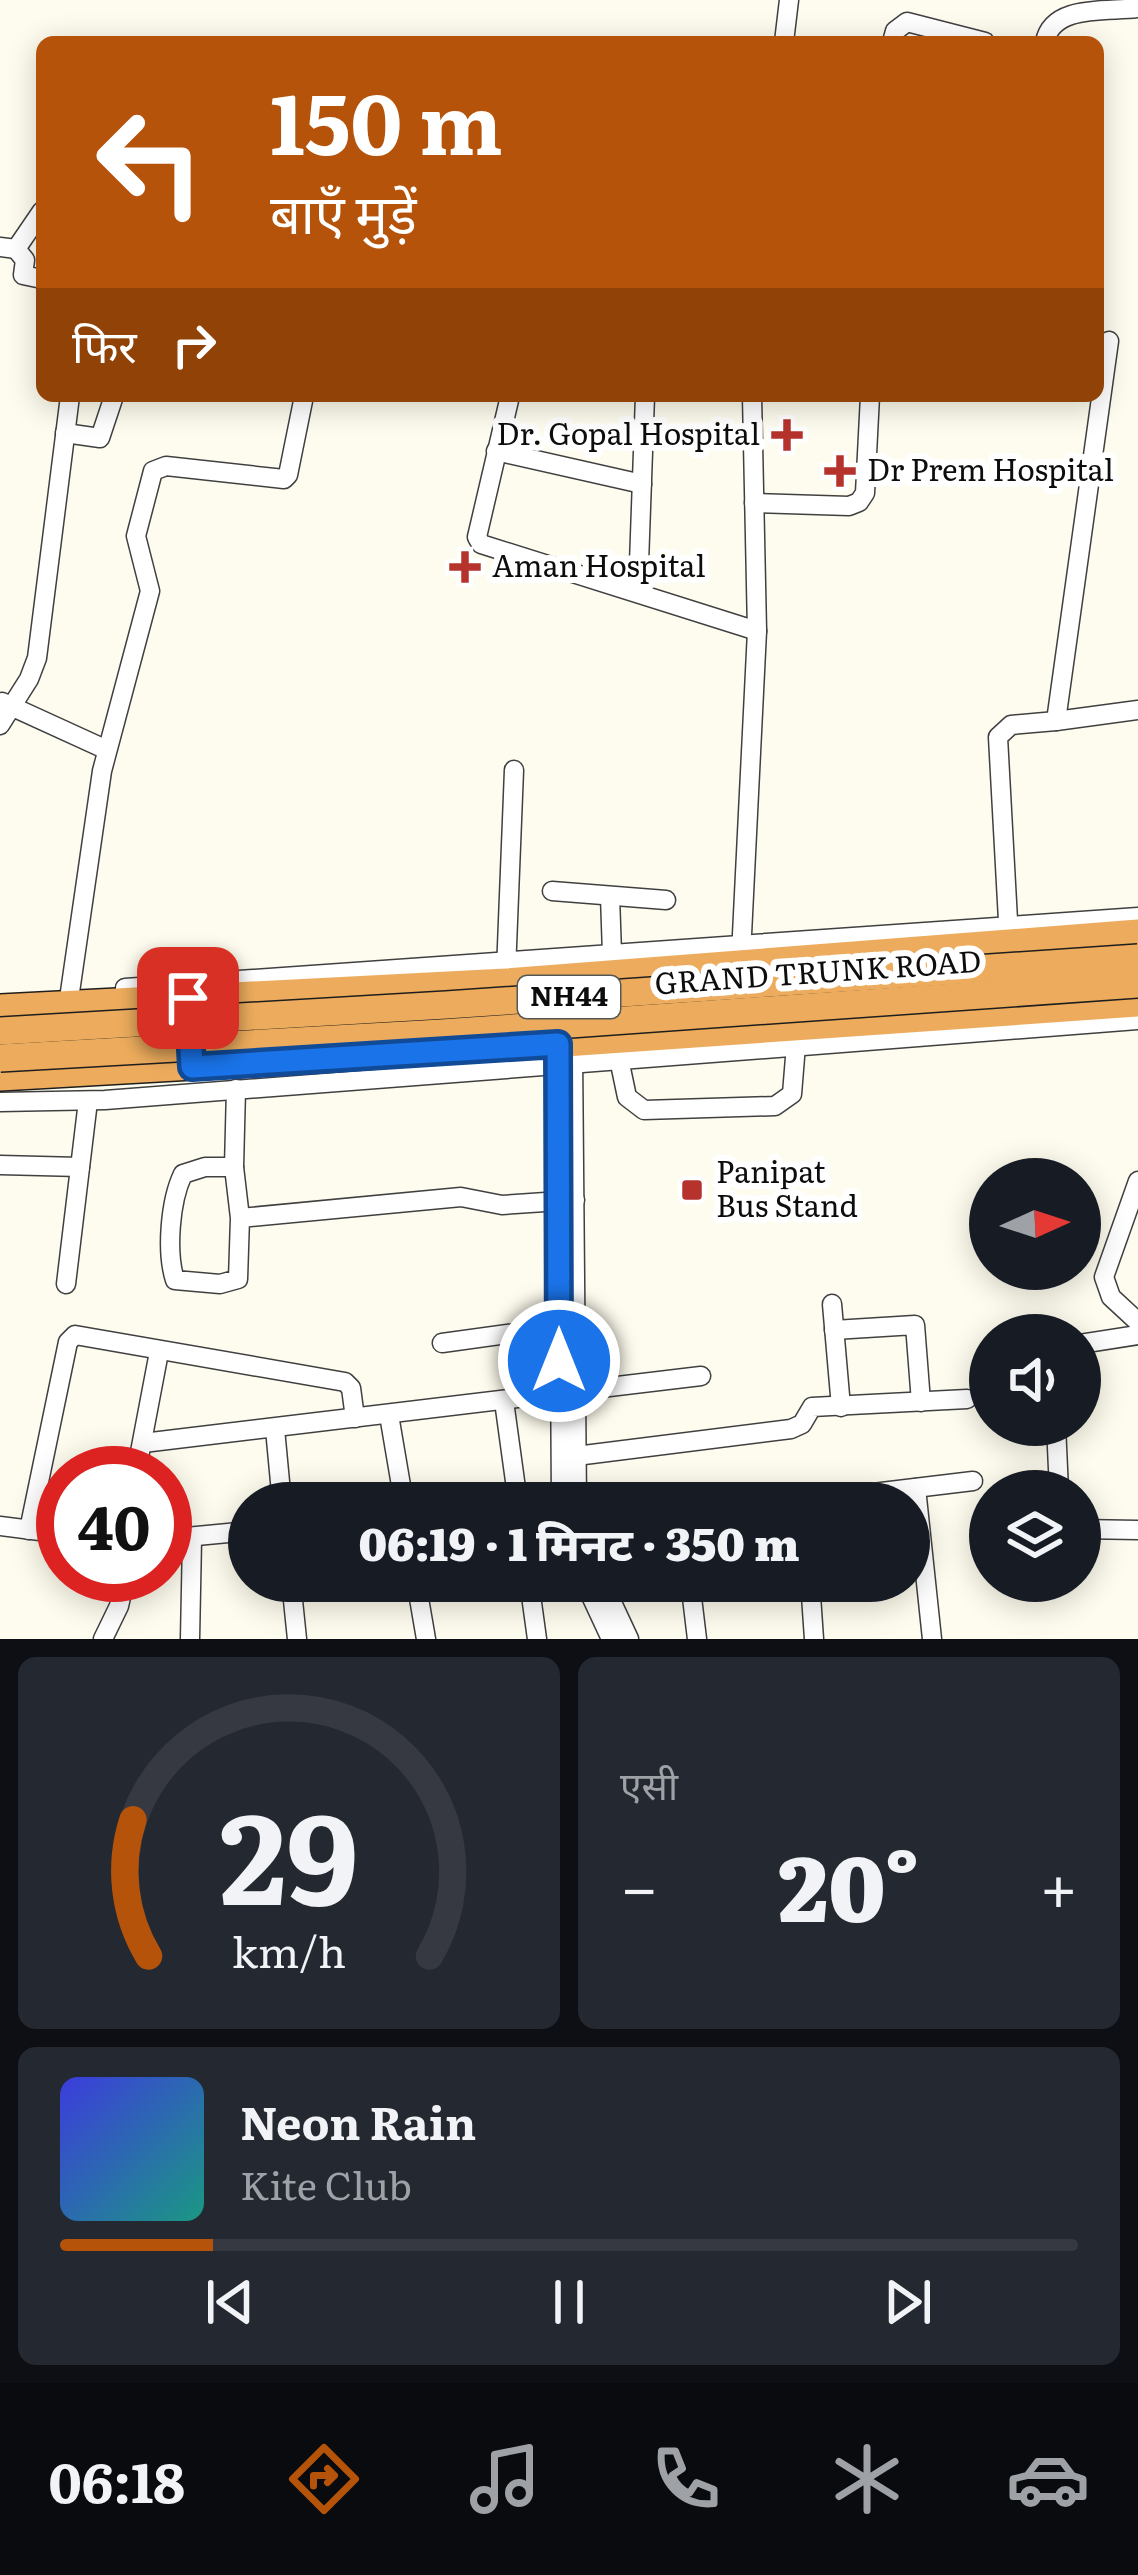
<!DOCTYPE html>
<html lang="hi">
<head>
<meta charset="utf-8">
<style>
  :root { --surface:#171b24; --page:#242831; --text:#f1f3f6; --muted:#9ea1a6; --line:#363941; --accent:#b45309 }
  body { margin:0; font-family:Literata,"Noto Sans Devanagari",serif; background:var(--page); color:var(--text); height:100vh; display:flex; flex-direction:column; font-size:45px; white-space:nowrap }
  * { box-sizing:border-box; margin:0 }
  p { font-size:39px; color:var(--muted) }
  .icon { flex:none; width:66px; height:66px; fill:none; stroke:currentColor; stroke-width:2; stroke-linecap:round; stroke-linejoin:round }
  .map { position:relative; height:1639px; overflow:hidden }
  .details { display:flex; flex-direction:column; gap:18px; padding:18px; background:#0d0f14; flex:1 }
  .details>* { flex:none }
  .banner { position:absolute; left:36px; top:36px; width:1068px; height:366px; border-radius:18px; box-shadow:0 6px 30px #0003; background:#b45309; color:#fff; overflow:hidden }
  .needle { width:78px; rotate:87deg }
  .controls { position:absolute; left:969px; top:1158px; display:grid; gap:24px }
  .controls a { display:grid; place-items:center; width:132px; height:132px; border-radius:50%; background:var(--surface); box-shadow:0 6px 30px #0003; font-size:60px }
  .speed { position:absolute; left:36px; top:1446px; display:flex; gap:24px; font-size:60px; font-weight:700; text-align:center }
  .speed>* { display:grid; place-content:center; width:156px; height:156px; border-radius:50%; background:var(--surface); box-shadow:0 6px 30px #0003; line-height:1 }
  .speed .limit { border:18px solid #d22; background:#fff; color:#111 }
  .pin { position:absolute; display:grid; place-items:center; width:102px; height:102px; color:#fff; margin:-51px; border-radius:24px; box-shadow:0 6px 18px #0006 }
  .me { position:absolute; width:132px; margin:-66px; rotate:0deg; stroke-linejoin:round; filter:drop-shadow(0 0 9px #0008) }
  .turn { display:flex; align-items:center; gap:42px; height:252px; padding:0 36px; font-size:54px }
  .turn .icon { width:156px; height:156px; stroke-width:2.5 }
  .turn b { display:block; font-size:84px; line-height:102px }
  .then { display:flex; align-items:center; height:114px; padding:0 36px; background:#0003; gap:24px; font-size:45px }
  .big { font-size:90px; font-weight:800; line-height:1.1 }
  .details .widget { flex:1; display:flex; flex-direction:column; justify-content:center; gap:18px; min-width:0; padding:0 42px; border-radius:18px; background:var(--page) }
  .details .dial { align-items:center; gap:0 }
  .dial svg { height:312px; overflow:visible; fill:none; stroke:var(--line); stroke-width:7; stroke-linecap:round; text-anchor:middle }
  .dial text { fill:var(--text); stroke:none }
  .song { display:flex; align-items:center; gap:36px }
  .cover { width:144px; height:144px; border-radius:18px; background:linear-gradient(135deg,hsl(240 70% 55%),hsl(170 70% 35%)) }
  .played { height:12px; border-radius:6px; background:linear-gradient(90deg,var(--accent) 15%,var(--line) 15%) }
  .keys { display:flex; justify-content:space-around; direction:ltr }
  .heat { display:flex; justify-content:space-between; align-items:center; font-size:66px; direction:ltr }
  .details .tiles { flex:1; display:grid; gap:18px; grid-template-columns:1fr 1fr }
  .widget:last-child { grid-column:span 2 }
  .trip { position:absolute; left:228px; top:1482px; width:702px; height:120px; border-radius:60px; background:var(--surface); box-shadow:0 6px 30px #0003; font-weight:800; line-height:120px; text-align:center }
  .dock { display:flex; height:192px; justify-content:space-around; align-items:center; background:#090b0e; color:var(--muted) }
  .dock .icon { width:84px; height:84px }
  .dock .active { color:var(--accent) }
  .dock b { font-size:54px; color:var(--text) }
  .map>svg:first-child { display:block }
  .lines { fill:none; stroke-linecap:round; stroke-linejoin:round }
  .minor-casing { stroke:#404040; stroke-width:21 }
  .highway-casing { stroke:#1e1e1e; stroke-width:30 }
  .minor { stroke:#fff; stroke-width:18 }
  .highway { stroke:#edac5d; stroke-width:27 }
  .highway-bridge-casing { stroke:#1e1e1e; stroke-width:30; stroke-linecap:butt }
  .highway-bridge { stroke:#edac5d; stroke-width:27 }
  .route-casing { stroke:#114b97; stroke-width:30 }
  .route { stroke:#1a73e8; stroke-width:21 }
  .poi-dot { fill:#b6322c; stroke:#fff; stroke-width:4.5 }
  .labels { text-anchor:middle; stroke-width:12; stroke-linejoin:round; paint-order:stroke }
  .shield { fill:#fff; stroke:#565656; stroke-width:3 }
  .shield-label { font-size:27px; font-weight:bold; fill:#0d0d0d }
  .poi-label { font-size:30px; fill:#0d0d0d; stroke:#fff; text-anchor:start }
  .street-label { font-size:30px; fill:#0d0d0d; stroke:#fff }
</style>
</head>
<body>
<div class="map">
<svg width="1138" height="1639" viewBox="0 0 1138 1639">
  <rect width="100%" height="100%" fill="#fefcee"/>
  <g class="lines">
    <g class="minor-casing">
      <g id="minor">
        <path d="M784 42 789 0"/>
        <path d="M892 42 895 31 907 22 985 42"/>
        <path d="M1045 42C1052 4 1107 12 1138 8"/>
        <path d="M0 247 16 249 42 211"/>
        <path d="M16 249 25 260 23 275 42 279"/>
        <path d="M510 396 477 537 481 544 757 631"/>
        <path d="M65 433 100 438 114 396"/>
        <path d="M496 451 642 484"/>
        <path d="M754 503 849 506 859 502 865 493 870 396"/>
        <path d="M638 591 645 396"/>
        <path d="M2 702 107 750"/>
        <path d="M1056 721 1138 710"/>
        <path d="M0 725 29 679 37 658 70 396"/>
        <path d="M552 891 666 900"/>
        <path d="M610 896 612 954"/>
        <path d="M1009 939 998 737 1011 725 1056 721 1109 341"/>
        <path d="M741 955 757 631 752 396"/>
        <path d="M506 971 514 770"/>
        <path d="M125 988 1138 917"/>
        <path d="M70 992 102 771 150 591 136 536 153 471 166 466 284 479 288 475 304 396"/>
        <path d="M558 1052 561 1503"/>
        <path d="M573 1054 577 1503"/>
        <path d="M619 1059 627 1097 644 1110 775 1106 792 1094 796 1045"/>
        <path d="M0 1102 105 1100 1138 1020"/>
        <path d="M0 1165 80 1167"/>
        <path d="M234 1167 236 1089"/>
        <path d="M1138 1181 1104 1277 1111 1297 1138 1322"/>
        <path d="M240 1218 234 1167H205L183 1174C170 1201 166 1252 175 1280L220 1284 238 1279 240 1218 461 1197 502 1205 575 1200"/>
        <path d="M66 1284 88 1101"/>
        <path d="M832 1304 841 1407"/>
        <path d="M834 1330 915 1325 921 1402"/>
        <path d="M442 1343 559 1327"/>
        <path d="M1080 1344 1138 1335"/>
        <path d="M504 1401 518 1503"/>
        <path d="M389 1415 404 1503"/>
        <path d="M1056 1425 1059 1491"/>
        <path d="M275 1429 282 1503"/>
        <path d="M143 1443 701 1376"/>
        <path d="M576 1456 791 1429 802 1424 812 1407 967 1399"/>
        <path d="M136 1473 159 1352"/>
        <path d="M916 1488 932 1639"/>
        <path d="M790 1503 973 1481"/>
        <path d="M0 1526 63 1534"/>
        <path d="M1080 1529 1138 1530"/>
        <path d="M29 1530 68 1342 75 1335 345 1382 351 1388 355 1418"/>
        <path d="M165 1539 249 1531"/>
        <path d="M291 1581 297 1639"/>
        <path d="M416 1581 426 1639"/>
        <path d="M529 1581 537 1639"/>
        <path d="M584 1581 611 1639"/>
        <path d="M602 1581 629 1639"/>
        <path d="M690 1581 697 1639"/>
        <path d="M810 1581 814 1639"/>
        <path d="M103 1639 119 1606 126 1575"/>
        <path d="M190 1639 192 1539"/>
      </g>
    </g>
    <g class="highway-casing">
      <g id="highway">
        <path d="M0 1008 506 982 1138 933"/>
        <path d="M0 1077 423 1053 1138 1003"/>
      </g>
    </g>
    <use href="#minor" class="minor"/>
    <use href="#highway" class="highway"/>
    <g class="highway-bridge-casing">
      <g id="highway-bridge">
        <path d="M0 1031 446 1005 1138 958"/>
        <path d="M0 1058 442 1033 1138 984"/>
      </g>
    </g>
    <use href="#highway-bridge" class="highway-bridge"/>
  </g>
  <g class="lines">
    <g class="route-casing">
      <path id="route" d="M188 998 192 1067 558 1044 559 1361"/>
    </g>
    <use href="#route" class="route"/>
  </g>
  <g class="poi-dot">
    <path d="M781 417h12v12h12v12h-12v12h-12v-12h-12v-12h12z"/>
    <path d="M834 453h12v12h12v12h-12v12h-12v-12h-12v-12h12z"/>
    <path d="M459 549h12v12h12v12h-12v12h-12v-12h-12v-12h12z"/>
    <rect x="680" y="1178" width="24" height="24" rx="6"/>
  </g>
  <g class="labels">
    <rect class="shield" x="518" y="976" width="102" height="42" rx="9"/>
    <g class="shield-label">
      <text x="569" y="1006">NH44</text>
    </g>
    <g class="poi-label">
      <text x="760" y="445" text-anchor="end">Dr. Gopal Hospital</text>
      <text x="867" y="481">Dr Prem Hospital</text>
      <text x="492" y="577">Aman Hospital</text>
      <text x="716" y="1183">Panipat<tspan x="716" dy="34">Bus Stand</tspan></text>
    </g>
    <g class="street-label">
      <text transform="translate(818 973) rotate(-4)" y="10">GRAND TRUNK ROAD</text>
    </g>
  </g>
</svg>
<div class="controls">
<a><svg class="needle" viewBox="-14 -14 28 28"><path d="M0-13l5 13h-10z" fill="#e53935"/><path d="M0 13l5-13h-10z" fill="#9ea1a6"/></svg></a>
<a><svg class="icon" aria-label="sound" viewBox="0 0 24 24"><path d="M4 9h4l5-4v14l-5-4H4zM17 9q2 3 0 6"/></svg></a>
<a><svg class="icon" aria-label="layers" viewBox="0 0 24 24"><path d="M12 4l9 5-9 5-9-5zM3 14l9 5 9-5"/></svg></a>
</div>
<div class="speed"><div class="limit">40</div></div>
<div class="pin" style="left:188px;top:998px;background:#d93025"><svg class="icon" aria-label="arrive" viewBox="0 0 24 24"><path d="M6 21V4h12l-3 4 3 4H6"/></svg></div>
<svg class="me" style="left:559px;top:1361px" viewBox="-20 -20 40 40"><circle r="17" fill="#1a73e8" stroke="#fff" stroke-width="3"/><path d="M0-11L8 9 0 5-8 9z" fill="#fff"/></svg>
<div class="trip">06:19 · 1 मिनट · 350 m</div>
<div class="banner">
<div class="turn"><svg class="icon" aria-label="left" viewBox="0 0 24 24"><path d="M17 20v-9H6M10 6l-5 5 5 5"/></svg><div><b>150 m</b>बाएँ मुड़ें</div></div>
<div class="then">फिर<svg class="icon" aria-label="right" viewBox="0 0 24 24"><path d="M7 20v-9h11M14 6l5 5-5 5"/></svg></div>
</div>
</div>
<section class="details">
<div class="tiles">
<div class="widget dial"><svg viewBox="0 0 100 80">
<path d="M14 69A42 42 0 1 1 86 69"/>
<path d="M14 69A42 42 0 0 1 10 34" stroke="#b45309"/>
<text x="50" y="56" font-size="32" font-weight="700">29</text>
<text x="50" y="72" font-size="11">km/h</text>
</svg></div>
<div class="widget"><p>एसी</p>
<div class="heat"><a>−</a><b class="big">20°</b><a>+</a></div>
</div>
<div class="widget">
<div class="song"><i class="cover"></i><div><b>Neon Rain</b><p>Kite Club</p></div></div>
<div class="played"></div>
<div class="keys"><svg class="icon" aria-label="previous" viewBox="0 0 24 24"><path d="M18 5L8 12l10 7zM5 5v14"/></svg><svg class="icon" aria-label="pause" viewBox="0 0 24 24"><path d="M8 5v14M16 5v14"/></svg><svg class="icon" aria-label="next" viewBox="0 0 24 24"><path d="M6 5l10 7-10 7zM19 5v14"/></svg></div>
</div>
</div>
</section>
<nav class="dock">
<b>06:18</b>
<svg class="icon active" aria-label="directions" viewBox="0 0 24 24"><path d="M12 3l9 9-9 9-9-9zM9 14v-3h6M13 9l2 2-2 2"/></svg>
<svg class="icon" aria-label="music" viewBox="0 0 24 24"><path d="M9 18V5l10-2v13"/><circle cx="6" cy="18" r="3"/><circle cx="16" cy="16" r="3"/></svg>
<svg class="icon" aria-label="phone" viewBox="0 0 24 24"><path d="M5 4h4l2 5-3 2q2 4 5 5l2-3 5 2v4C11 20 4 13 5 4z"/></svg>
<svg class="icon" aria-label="climate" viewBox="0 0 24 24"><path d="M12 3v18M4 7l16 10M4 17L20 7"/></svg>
<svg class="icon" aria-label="car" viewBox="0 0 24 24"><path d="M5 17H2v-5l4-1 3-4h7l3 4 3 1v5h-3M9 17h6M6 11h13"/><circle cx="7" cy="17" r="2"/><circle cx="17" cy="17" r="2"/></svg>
</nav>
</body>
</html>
